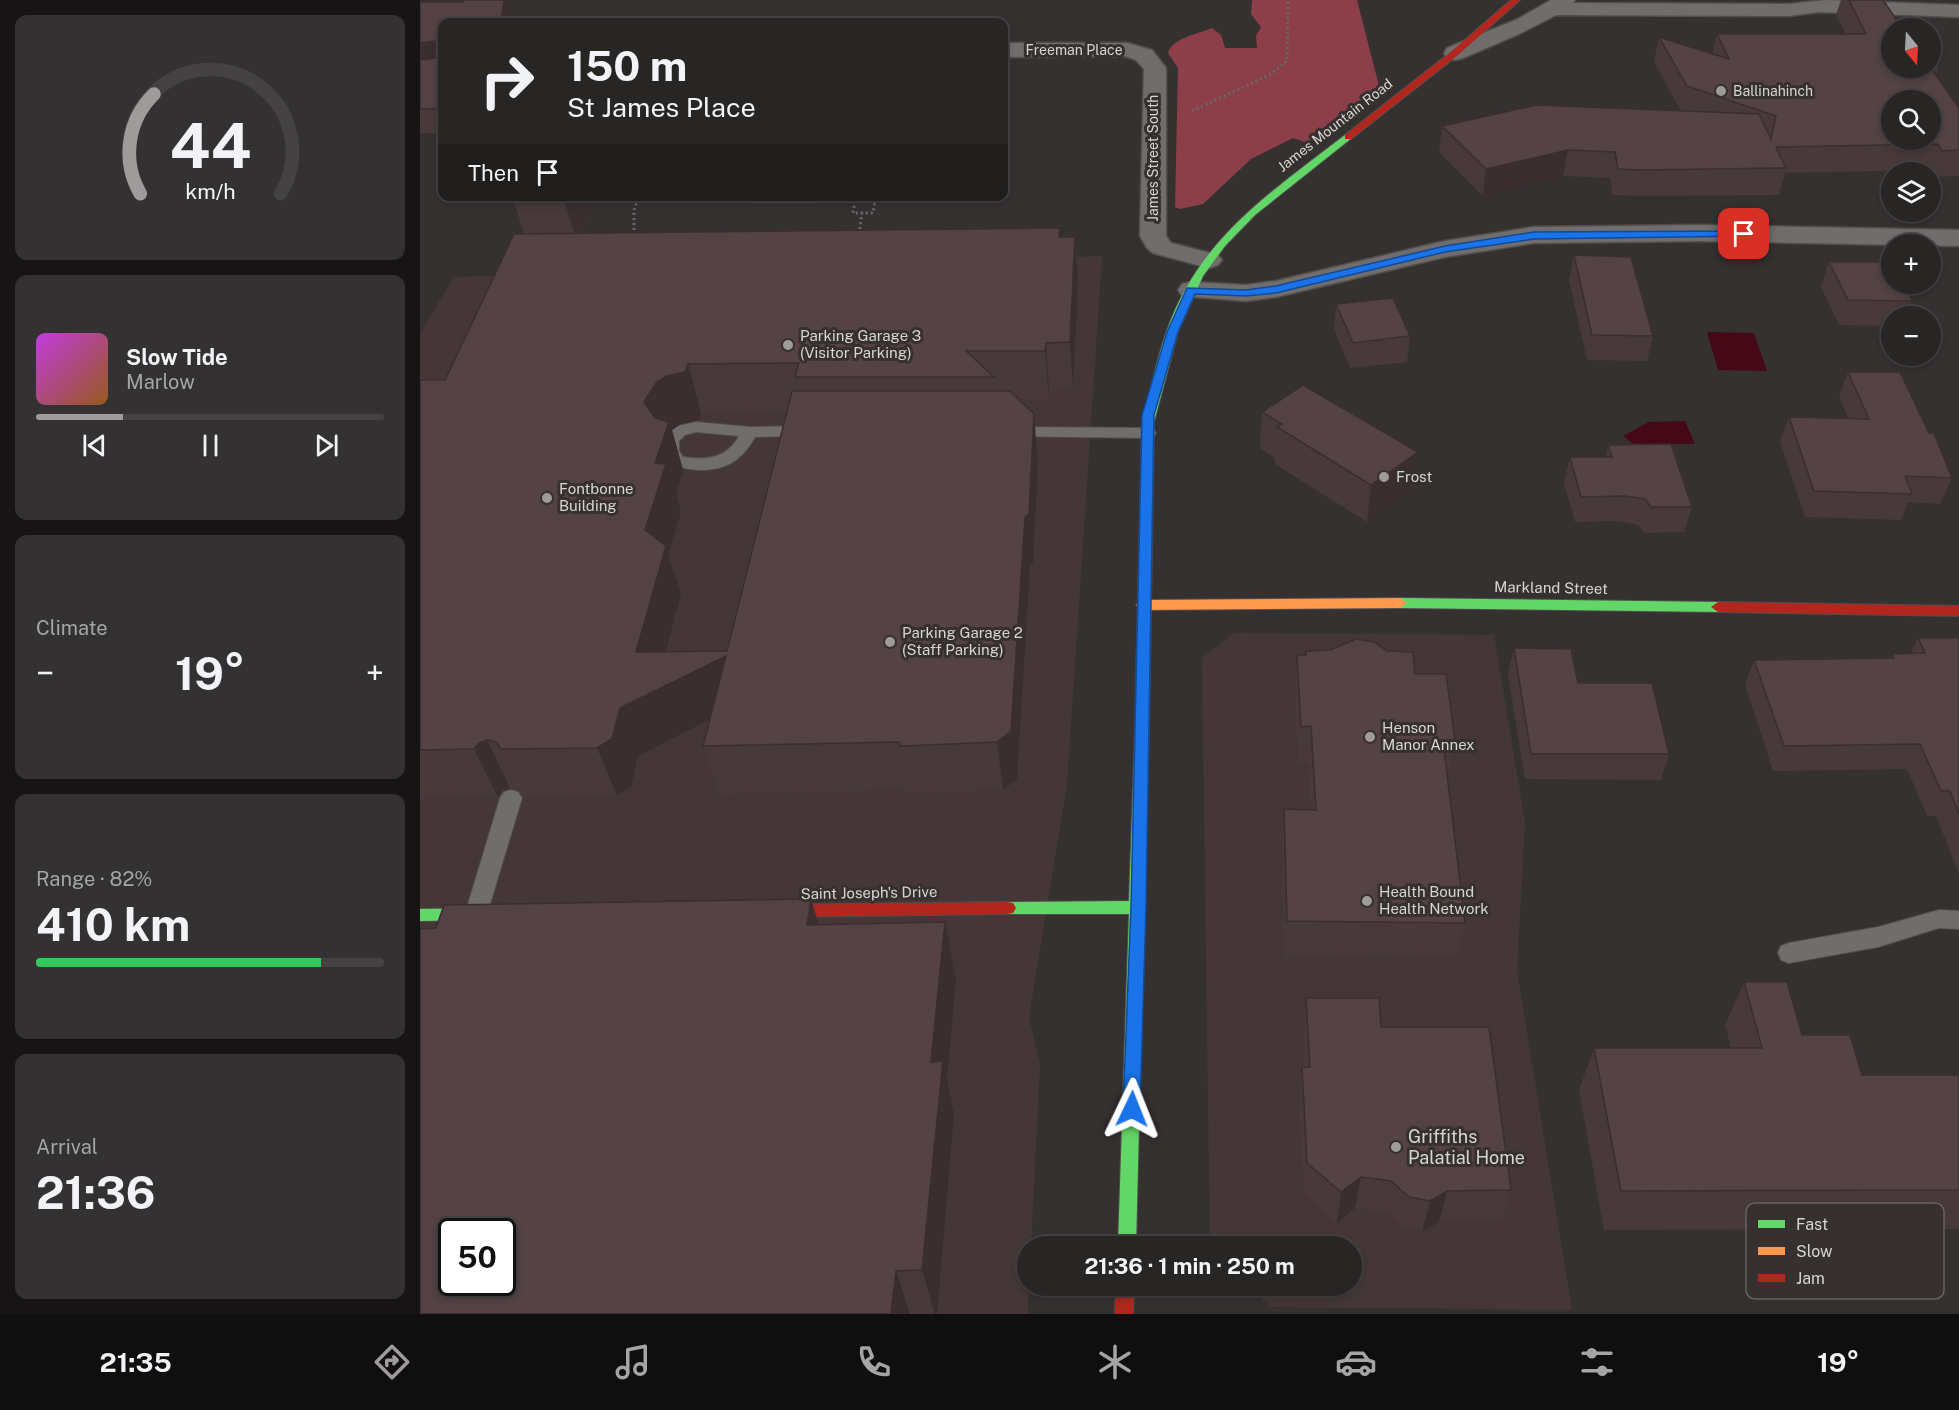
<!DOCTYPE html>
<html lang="en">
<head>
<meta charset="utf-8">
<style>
  :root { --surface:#282525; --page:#343132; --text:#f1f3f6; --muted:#a5a5a7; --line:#444242; --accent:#a09b9b }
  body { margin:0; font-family:"Public Sans",sans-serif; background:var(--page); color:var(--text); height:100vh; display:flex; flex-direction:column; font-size:22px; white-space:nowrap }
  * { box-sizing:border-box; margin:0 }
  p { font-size:20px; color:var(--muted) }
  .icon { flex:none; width:33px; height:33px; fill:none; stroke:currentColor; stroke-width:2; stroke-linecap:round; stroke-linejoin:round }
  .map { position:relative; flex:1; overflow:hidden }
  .panel { display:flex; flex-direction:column; gap:15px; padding:15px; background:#161414; width:420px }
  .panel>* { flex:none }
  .top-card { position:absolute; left:18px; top:18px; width:570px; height:183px; border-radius:12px; box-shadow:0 3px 9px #0003,0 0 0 2px var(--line); background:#282525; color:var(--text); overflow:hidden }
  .needle { width:39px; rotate:162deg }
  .tools { position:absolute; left:1461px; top:18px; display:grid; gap:12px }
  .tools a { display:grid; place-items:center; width:60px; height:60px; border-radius:50%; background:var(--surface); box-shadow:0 3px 9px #0003,0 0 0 2px var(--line); font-size:30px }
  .speed { position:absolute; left:18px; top:1218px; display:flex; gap:12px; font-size:30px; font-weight:700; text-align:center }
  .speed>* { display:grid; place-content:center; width:78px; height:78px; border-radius:50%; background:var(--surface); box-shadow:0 3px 9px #0003,0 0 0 2px var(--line); line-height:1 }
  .speed .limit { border:3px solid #111; border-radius:9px; background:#fff; color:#111 }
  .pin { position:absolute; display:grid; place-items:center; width:51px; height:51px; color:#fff; margin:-26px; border-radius:12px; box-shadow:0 3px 9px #0006 }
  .me { position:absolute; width:66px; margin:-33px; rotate:2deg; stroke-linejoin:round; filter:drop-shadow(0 0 4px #0008) }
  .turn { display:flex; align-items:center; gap:21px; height:126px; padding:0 30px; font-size:27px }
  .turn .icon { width:78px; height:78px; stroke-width:2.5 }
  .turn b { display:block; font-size:42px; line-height:51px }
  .then { display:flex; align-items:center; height:57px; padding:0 30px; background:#0003; gap:12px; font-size:22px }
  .big { font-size:45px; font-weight:700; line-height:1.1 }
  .panel .tile { flex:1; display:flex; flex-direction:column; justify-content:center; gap:9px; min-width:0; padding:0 21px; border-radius:12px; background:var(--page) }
  .panel .dial { align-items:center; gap:0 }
  .dial svg { height:156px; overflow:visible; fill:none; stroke:var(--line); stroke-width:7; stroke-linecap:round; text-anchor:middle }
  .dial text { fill:var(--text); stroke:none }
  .song { display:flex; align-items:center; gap:18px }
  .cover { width:72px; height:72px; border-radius:9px; background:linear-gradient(135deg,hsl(290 70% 55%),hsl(30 70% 35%)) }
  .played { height:6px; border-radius:3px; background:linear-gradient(90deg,var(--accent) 25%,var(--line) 25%) }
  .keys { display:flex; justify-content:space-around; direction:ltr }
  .heat { display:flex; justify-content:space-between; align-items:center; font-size:33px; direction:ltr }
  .charge { height:9px; border-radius:4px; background:linear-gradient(90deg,#34c759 82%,var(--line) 0) }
  .trip { position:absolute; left:597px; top:1236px; width:345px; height:60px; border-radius:30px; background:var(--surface); box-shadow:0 3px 9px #0003,0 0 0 2px var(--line); font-weight:700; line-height:60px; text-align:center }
  .menu { display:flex; height:96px; justify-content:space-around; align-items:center; background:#100f0f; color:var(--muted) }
  .menu .icon { width:42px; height:42px }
  .menu .selected { color:var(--accent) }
  .menu b { font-size:27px; color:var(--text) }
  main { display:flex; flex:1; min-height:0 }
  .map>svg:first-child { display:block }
  .built { fill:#453738; fill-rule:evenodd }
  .forest { fill:#8c3f48 }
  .water { fill:#450816 }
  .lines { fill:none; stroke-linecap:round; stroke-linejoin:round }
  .lane-casing { stroke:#524e4e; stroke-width:2 }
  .street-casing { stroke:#524e4e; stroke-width:3 }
  .fast-casing { stroke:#524e4e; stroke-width:2 }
  .slow-casing { stroke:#524e4e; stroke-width:2 }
  .jam-casing { stroke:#524e4e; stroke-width:2 }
  .path { stroke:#696767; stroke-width:3; stroke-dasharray:2 3; stroke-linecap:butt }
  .lane { fill:#716d6d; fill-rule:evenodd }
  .street { fill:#716d6d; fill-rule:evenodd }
  .fast { fill:#63d668; fill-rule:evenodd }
  .slow { fill:#ff974d; fill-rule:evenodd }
  .jam { fill:#b3261e; fill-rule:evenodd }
  .wall { fill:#48393b; fill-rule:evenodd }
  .shaded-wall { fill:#3b2e30 }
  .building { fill:#544245; stroke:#3b2e30; stroke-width:1.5; fill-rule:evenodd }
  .route { fill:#1a73e8; stroke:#114b97; stroke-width:1.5 }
  .poi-dot { fill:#a09b9b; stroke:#373030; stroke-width:2 }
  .labels { text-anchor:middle; stroke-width:6; stroke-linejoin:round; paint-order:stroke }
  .far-street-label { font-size:14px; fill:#d9d4d4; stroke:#373030 }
  .far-poi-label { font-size:14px; fill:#d9d4d4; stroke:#373030; text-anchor:start }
  .poi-label { font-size:15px; fill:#d9d4d4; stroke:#373030; text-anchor:start }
  .street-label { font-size:15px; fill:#d9d4d4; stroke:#373030 }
  .near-poi-label { font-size:18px; fill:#d9d4d4; stroke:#373030; text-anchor:start }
  .key { fill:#373030; stroke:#686161; stroke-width:1.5 }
  .key-label { font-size:16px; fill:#d9d4d4 }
</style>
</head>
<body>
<main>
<section class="panel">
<div class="tile dial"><svg viewBox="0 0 100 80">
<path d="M14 69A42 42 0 1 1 86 69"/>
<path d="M14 69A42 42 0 0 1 21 18" stroke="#a09b9b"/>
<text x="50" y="56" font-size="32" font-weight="700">44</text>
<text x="50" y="72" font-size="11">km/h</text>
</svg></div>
<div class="tile">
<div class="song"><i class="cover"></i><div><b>Slow Tide</b><p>Marlow</p></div></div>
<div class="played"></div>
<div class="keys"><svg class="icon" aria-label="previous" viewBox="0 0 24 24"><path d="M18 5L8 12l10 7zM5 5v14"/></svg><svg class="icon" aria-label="pause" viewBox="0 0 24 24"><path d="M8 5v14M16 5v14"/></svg><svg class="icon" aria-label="next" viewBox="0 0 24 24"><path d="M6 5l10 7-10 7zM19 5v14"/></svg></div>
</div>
<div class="tile"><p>Climate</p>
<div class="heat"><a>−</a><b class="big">19°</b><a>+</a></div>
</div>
<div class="tile"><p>Range · 82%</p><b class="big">410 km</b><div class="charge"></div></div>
<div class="tile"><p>Arrival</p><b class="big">21:36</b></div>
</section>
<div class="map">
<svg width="1539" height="1314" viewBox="0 0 1539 1314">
  <rect width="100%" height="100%" fill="#363131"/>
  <g class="built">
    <path d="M682 256 647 784 609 1017 620 1065 611 1246H608V1314H0V333L34 277ZM32 1232H82V1282H32Z"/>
    <path d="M814 633 1074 635 1105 823 1097 971 1152 1310 850 1307 828 1286H932V1246H790L782 658Z"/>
  </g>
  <path class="forest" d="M832 0H937L959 86 887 143 873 138 831 159 783 204 760 209 755 207 758 68 748 53C752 38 778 34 792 28L801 35 805 48H837L836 36 841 27 831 14Z"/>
  <g class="water">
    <path d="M1287 332 1334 333 1347 371 1298 370Z"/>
    <path d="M1265 421 1275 444H1246L1227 454 1203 436 1229 422Z"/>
  </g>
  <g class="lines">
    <g class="lane-casing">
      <g id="lane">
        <path d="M276 422 330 427 387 426 393 427 396 431 393 435 387 436 335 437C316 472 287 475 251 465L241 451V440L253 427ZM276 432 319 436C306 459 287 460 263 457L259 451V441L265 435Z"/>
        <path d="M591 427 727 428 733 429 736 433 733 437 727 438 585 436 582 432 585 428Z"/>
        <path d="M91 790 98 792 102 798 67 914 64 921 56 923 48 921 45 914 80 798 84 792Z"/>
        <path d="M1519 910 1539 911V929L1519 928 1458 947 1369 963 1361 960 1358 953 1361 946 1369 943 1458 927Z"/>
      </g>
    </g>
    <g class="street-casing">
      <g id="street">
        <path d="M1131 0H1155L1153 3 1369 4 1406 0 1539 5V17L1399 12 1369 16 1136 15 1099 34 1043 58 1035 60 1027 58 1024 53 1027 48 1098 19Z"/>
        <path d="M584 43H707L732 50 746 68V236L751 243 798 255 802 260 798 265 789 268 733 253 727 248 720 236 724 69 716 60 705 56 584 57Z"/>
        <path d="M1279 225 1539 230V246L1279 241 1114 243 1025 257 856 297 826 301 762 296 758 290 762 284 771 282 826 285 856 281 1025 241 1114 227Z"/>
      </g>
    </g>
    <g class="fast-casing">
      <g id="fast">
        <path d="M925 135 933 137 835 215 805 246 783 276 758 332 734 422 728 426 724 425 722 422C730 393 736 362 746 333 778 239 850 193 925 135Z"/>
        <path d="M980 598 1298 602 1305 607 1298 612 980 608 973 603Z"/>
        <path d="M722 724 727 725 729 729 716 1246H698L709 914H588L583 913 580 908 583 903 588 902 709 901 715 729 717 725Z"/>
        <path d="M64 908 69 909 72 914 69 919 64 920 0 921V909Z"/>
      </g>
    </g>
    <g class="slow-casing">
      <path id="slow" d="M980 598 987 603 980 608 723 610 716 605 723 600Z"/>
    </g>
    <g class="jam-casing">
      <g id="jam">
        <path d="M1091 0H1100L1038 55 931 139H925V135L1032 51Z"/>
        <path d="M728 418 734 422 729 729 727 733H717L715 729 722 422Z"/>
        <path d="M1298 602 1539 606V616L1298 612 1291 607Z"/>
        <path d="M588 902 593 903 596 908 593 913 588 914 350 917 345 916 342 911 345 906 350 905Z"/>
        <path d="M696 1286H714L713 1314H695Z"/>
      </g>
    </g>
    <g class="path">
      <path d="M772 111 851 74 867 61 868 0"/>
      <path d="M436 196 433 213H442"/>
      <path d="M439 234 442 213H453L456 196"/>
      <path d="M214 235V210L219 196"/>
    </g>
    <use href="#lane" class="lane"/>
    <use href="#street" class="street"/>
    <use href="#fast" class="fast"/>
    <use href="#slow" class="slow"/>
    <use href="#jam" class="jam"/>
  </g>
  <g class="wall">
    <path d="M44 0H87L92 16 91 22H22V133H0V2H43Z"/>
    <path d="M1421 0H1463L1472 28 1510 68V49L1519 66 1516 75 1539 108V176L1513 177 1508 170 1365 173 1359 195 1218 196 1192 195 1190 178 1143 176 1063 196 1019 152 1022 126 1261 111 1234 62 1239 37 1292 54 1297 34H1426L1416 15Z"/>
    <path d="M92 196H177L161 233 655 237 658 284 653 390 629 391V399H598L618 462 613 563 610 565 597 779 583 790 491 793 488 790 299 794 283 746 289 720 218 756 211 787 197 795 104 797 99 790 90 788 82 791 78 797 0 798V380H25L104 233ZM367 412 307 651 246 652 261 594 248 554 261 512 256 494 263 470 252 430 261 424 279 420 281 413Z"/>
    <path d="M330 196H397L395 204H332Z"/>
    <path d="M492 196H557L556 203H493Z"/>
    <path d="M1154 255 1233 336 1227 361 1167 360 1149 280Z"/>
    <path d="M1409 262 1492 301 1486 316H1472V326L1419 325 1401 287Z"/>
    <path d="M916 304 990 336 987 362 930 368 914 329Z"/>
    <path d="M1428 372 1509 433 1532 478 1520 504 1488 502 1481 520 1385 517 1360 442 1369 417 1428 418 1419 397Z"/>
    <path d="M842 412 994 489 947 522 855 464V458L840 448Z"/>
    <path d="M1188 445 1272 507 1264 532 1224 533 1218 525 1198 521 1155 522 1144 483 1150 457H1186Z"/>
    <path d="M1498 638H1539V874L1516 816H1507L1487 769 1353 771 1325 685 1334 660 1471 658 1473 654 1491 653Z"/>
    <path d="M1094 648 1158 683 1249 754 1241 780 1105 779 1088 674Z"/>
    <path d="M877 655 995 674 1035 741 1027 777 1045 923 1037 958 864 956 862 845 864 809 891 810 888 763H878L875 691Z"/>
    <path d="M391 899 398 924 525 922 536 979 527 1079 534 1115 517 1314H0Z"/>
    <path d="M1324 982 1382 1035 1442 1075H1539V1229L1184 1230 1159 1090 1174 1048H1311L1305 1025Z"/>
    <path d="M886 998 961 1027 1091 1190 1082 1221 1019 1222 1002 1232 983 1228 965 1212 935 1208 917 1223 884 1194 879 1100 882 1067H884L883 1032Z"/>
  </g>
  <g class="shaded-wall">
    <path d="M84 0H87L92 16 91 22H81Z"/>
    <path d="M15 41 22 62 0 67V43Z"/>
    <path d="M1148 150 1143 176 1063 196 1066 169Z"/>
    <path d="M143 196H177L157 241Z"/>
    <path d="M394 196H397L395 204Z"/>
    <path d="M655 237 658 284 653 390 650 342Z"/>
    <path d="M626 343 629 391V399L625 351Z"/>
    <path d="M268 364 281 413 279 420 261 424 252 430 263 470 256 494 261 512 248 554 261 594 236 690 306 656 320 704 218 756 211 787 197 795 177 748 200 708 216 652 225 530 235 463 224 402 236 383Z"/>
    <path d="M614 414 618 462 613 563 610 565 597 779 583 790 577 742Z"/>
    <path d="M998 452 994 489 947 522 951 485Z"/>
    <path d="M67 740 90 788 82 791 78 797 54 749 59 743Z"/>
    <path d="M391 899 408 956 387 925Z"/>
    <path d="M525 922 536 979 527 1079 534 1115 517 1314H515L502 1270 511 1062Z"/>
    <path d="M941 1177 935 1208 917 1223 921 1192Z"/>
    <path d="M1027 1191 1019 1222 1002 1232 1010 1201Z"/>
    <path d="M476 1271 490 1314H471Z"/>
  </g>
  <g class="building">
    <path d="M44 0H84L81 22H22V109H0V60L15 58V41L0 43V2H43Z"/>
    <path d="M1429 0H1463L1480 25H1498L1500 28H1472V68L1510 67 1539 108V150L1522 151 1518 144 1356 147 1366 168 1224 170 1198 169 1195 152 1148 150 1066 169 1022 126 1116 105 1339 114 1351 139 1356 116 1267 86 1239 37 1309 59 1297 34H1446ZM1472 100H1510V140H1472Z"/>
    <path d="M1510 49 1519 66H1510Z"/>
    <path d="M640 228 639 237H655L650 342 626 343 625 351H546L574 377H375L379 363 268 364 265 372 247 376 236 383 224 402 235 418 249 422 235 463 246 464 225 530 246 546 216 652 307 651 372 391H590L614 414 609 514 605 517 591 731 577 742 481 746 479 742 283 746 306 656 200 708 192 739 177 748 81 749 76 742 67 740 59 743 54 749 0 750V380H25L94 234Z"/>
    <path d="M1154 255 1211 257 1233 336 1172 335Z"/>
    <path d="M1409 262H1472V284H1484L1492 301 1428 300Z"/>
    <path d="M973 298 990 336 933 343 916 304Z"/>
    <path d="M1428 372H1480L1509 433H1514L1532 478 1485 476 1492 494 1394 491 1369 417 1449 419Z"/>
    <path d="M883 385 998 452 951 485 857 427 862 424 842 412Z"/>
    <path d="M1251 444 1272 507H1231L1225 499 1204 496 1161 497 1150 457H1192L1188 445Z"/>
    <path d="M1498 638H1539V814L1530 791H1521L1500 744 1364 746 1334 660 1474 658 1473 654 1505 653Z"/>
    <path d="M936 639 954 642 967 651 993 652 995 674H1026L1035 741H1023L1045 923 867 921 864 809 896 810 891 726 881 727 877 655H886V651L910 650Z"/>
    <path d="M1094 648 1151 649 1158 683H1232L1249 754H1111Z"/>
    <path d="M391 899 387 925 525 922 511 1062 523 1061 502 1270 476 1271 471 1314H0V929L16 928 24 905ZM32 1232H82V1282H32Z"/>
    <path d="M1324 982H1367L1382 1035H1430L1442 1075H1539V1190L1201 1191 1174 1048H1342Z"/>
    <path d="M886 998H959L961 1027H1069L1091 1190 1027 1191 1010 1201 989 1197 971 1181 941 1177 921 1192 887 1163 882 1067H890Z"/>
  </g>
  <path class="route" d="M1324 231 1329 234 1327 236 1114 239 1025 252 856 293 826 296 775 294 758 332 734 415 726 907 720 1109 718 1114 712 1117 706 1114 703 1109 711 907 722 415 747 332 767 288 826 290 856 286 1025 246 1114 232Z"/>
  <g class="poi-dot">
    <circle cx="1301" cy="91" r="6"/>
    <circle cx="368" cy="345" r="6"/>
    <circle cx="964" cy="477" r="6"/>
    <circle cx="127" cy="498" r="6"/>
    <circle cx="470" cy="642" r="6"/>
    <circle cx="950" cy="737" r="6"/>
    <circle cx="947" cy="901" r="6"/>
    <circle cx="976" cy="1147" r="6"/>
  </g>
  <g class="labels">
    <g class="far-street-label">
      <text x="654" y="55">Freeman Place</text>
      <text transform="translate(915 125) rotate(-38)" y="5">James Mountain Road</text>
      <text transform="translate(733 158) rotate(-90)" y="5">James Street South</text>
    </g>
    <g class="far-poi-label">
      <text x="1313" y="96">Ballinahinch</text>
    </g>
    <g class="poi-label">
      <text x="380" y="341">Parking Garage 3<tspan x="380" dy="17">(Visitor Parking)</tspan></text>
      <text x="976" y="482">Frost</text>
      <text x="139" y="494">Fontbonne<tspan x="139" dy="17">Building</tspan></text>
      <text x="482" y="638">Parking Garage 2<tspan x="482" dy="17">(Staff Parking)</tspan></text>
      <text x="962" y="733">Henson<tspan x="962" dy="17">Manor Annex</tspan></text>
      <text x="959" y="897">Health Bound<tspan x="959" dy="17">Health Network</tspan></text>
    </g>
    <g class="street-label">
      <text transform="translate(1131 588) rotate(1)" y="5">Markland Street</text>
      <text transform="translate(449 893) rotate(-1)" y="5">Saint Joseph's Drive</text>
    </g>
    <g class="near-poi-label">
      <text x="988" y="1143">Griffiths<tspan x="988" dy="21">Palatial Home</tspan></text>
    </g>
  </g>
  <rect x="1326" y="1203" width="198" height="96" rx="9" class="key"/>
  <rect x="1338" y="1220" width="27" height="8" fill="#63d668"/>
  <rect x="1338" y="1247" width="27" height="8" fill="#ff974d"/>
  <rect x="1338" y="1274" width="27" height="8" fill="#b3261e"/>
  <g class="key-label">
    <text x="1376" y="1230">Fast</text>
    <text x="1376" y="1257">Slow</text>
    <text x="1376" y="1284">Jam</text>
  </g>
</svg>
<div class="tools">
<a><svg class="needle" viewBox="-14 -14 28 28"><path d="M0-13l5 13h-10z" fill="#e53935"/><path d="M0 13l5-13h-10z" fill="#a5a5a7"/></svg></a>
<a><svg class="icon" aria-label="search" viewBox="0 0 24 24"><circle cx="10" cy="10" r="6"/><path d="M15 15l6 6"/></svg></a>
<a><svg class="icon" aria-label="layers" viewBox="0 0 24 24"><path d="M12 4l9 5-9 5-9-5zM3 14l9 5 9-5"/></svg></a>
<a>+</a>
<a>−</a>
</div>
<div class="speed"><div class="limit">50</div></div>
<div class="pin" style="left:1324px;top:234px;background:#d93025"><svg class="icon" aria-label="arrive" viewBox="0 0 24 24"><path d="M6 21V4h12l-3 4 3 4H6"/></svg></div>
<svg class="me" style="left:712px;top:1109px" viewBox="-20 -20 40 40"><path d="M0-17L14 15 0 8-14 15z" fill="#1a73e8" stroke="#fff" stroke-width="4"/></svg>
<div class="trip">21:36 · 1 min · 250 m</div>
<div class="top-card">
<div class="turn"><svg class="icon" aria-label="right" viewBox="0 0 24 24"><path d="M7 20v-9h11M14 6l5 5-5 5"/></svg><div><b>150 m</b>St James Place</div></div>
<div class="then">Then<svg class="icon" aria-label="arrive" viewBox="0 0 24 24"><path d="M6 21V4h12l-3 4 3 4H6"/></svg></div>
</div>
</div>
</main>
<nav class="menu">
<b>21:35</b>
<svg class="icon selected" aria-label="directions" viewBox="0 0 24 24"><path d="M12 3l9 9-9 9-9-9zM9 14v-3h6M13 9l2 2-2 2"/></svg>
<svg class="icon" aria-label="music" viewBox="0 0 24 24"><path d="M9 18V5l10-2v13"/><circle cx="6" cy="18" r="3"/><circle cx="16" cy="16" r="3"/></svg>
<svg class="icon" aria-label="phone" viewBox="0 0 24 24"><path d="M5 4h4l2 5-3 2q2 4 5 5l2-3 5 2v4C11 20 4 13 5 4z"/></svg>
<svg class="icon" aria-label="climate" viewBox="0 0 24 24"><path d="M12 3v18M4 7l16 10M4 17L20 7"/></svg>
<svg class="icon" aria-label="car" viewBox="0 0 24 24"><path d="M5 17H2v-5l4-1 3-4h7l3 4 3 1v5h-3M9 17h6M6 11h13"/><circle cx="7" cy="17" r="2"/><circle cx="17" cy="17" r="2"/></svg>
<svg class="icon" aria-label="filters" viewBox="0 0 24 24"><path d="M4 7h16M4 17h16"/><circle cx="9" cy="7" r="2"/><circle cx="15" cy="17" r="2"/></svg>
<b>19°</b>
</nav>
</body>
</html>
